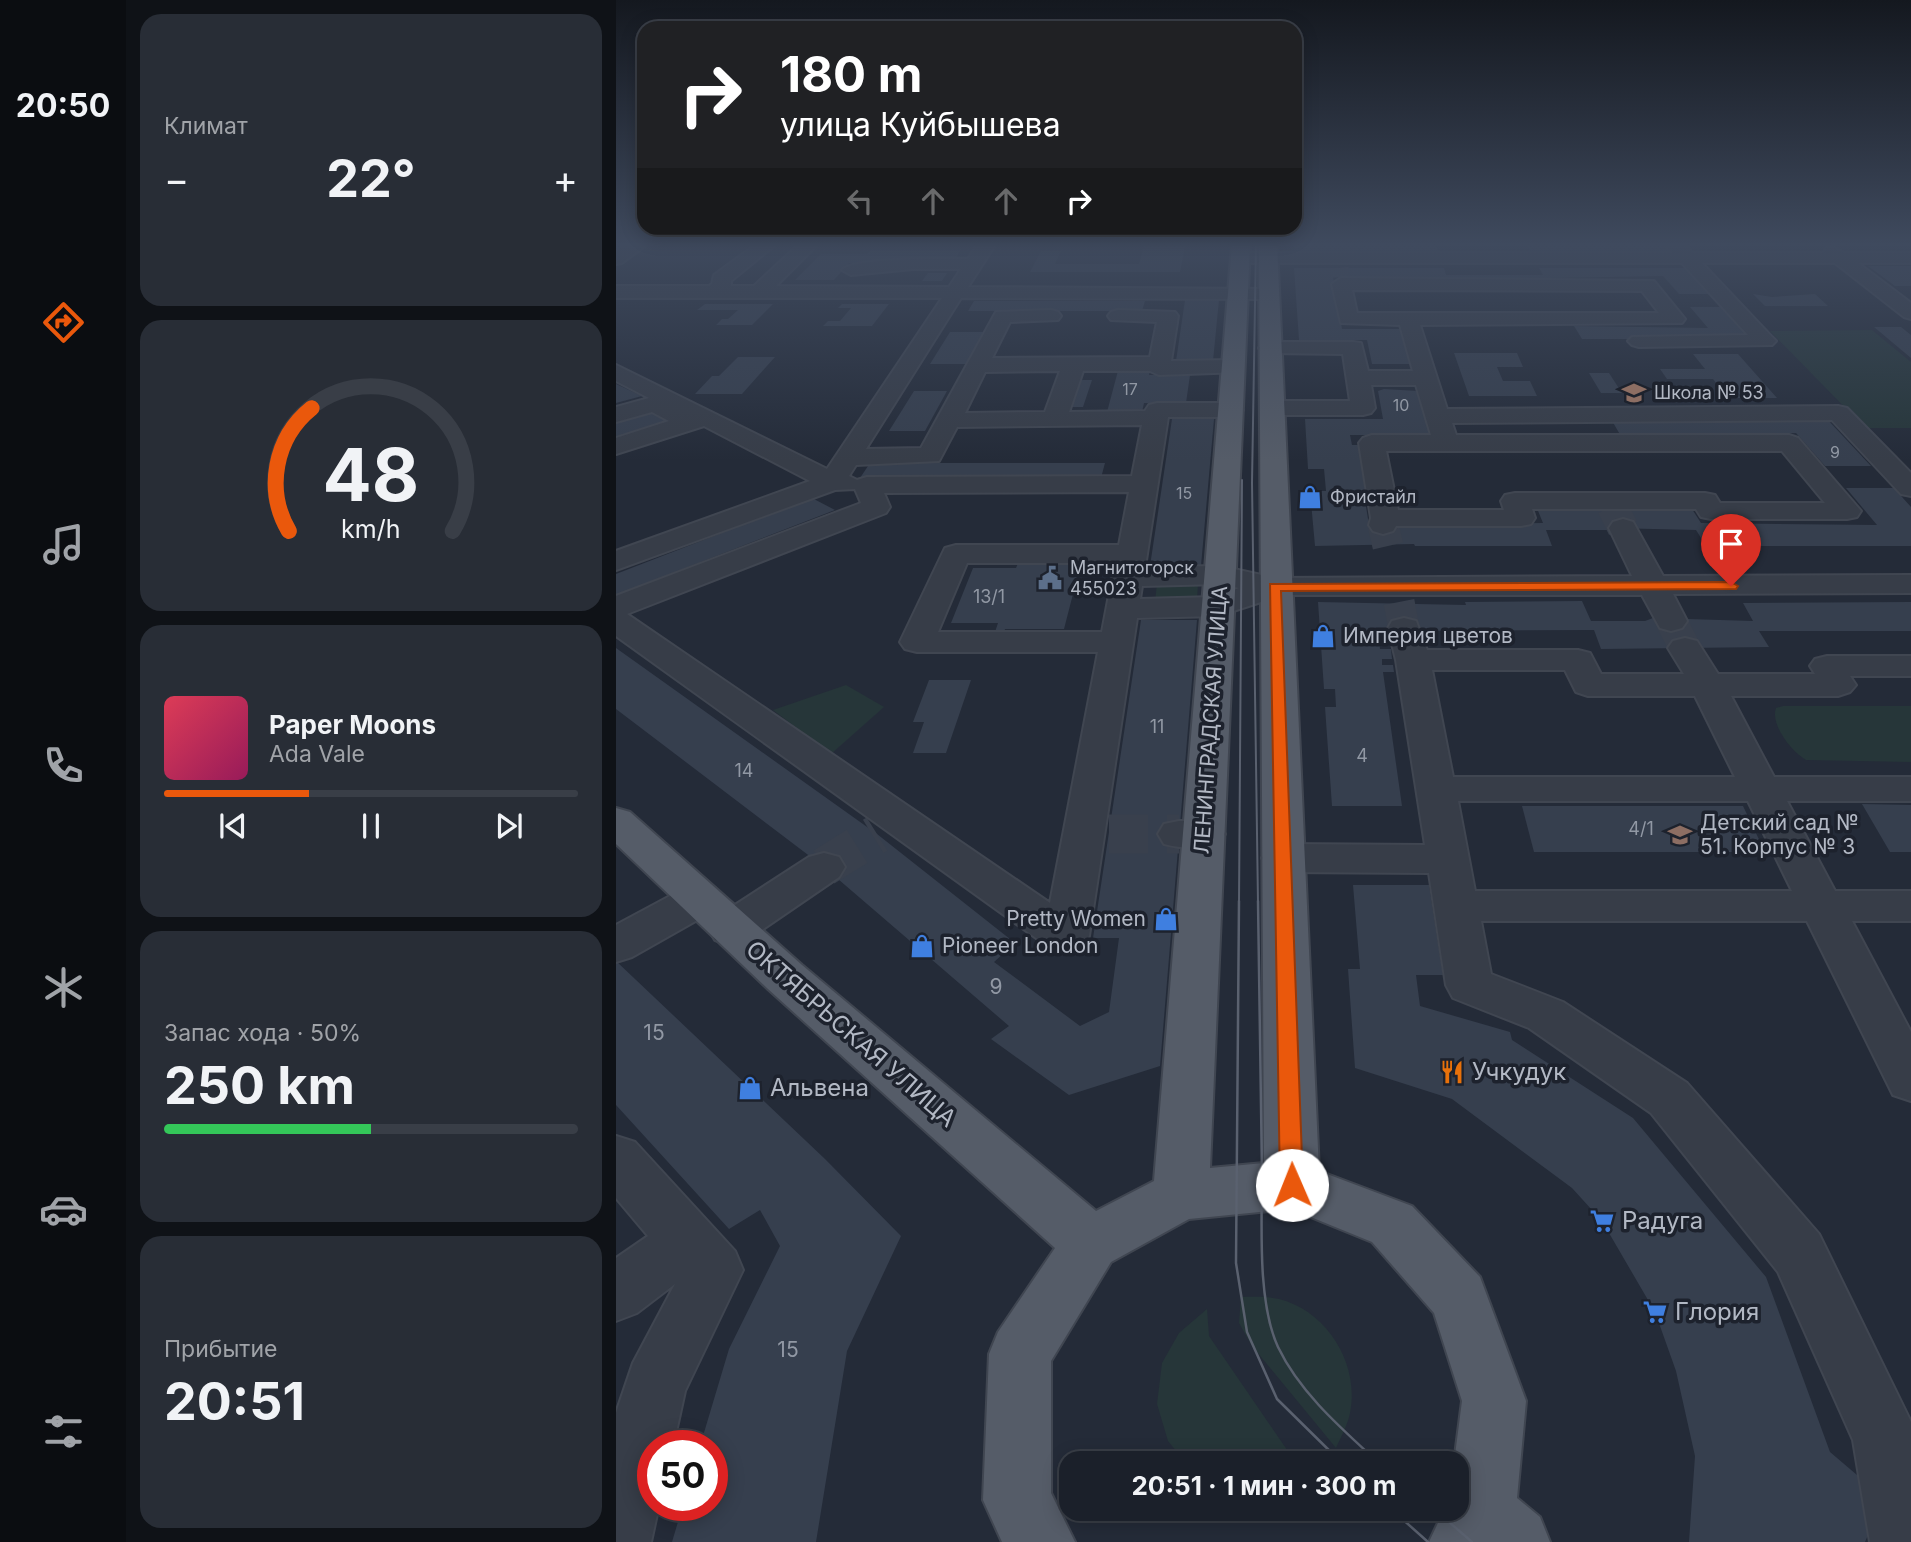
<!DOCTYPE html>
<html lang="ru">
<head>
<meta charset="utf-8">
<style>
  :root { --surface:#1b202a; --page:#282d36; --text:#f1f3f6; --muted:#a0a3a8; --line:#393e47; --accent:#ea580c }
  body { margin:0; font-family:Inter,sans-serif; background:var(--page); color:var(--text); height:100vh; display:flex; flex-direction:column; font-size:26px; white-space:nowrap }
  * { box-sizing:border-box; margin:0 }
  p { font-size:23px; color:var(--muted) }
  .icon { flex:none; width:38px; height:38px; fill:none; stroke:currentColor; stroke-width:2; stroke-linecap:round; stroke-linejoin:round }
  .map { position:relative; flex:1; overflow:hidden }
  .panel { display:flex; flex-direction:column; gap:14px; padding:14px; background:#0f1217; width:490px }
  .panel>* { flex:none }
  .banner { position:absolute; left:21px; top:21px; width:665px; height:214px; border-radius:21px; box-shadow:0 4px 18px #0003,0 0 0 2px var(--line); background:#202124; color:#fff; overflow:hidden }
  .speed { position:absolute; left:21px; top:1430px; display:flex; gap:14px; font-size:35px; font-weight:700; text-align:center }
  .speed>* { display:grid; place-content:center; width:91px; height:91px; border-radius:50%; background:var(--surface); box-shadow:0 4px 18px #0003,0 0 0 2px var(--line); line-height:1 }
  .speed .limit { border:10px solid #d22; background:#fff; color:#111 }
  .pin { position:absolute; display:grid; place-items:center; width:60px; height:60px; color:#fff; margin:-72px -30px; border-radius:50% 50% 50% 0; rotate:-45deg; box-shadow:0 0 7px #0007 }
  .pin .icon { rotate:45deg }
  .me { position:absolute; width:77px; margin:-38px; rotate:359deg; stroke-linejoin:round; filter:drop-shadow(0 0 5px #0008) }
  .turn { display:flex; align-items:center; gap:24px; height:147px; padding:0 28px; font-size:32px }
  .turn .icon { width:91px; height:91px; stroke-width:2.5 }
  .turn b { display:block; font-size:49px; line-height:60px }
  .lanes { display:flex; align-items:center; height:66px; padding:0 28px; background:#0003; justify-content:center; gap:35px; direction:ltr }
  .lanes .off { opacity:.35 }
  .big { font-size:52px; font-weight:700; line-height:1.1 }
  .panel .tile { flex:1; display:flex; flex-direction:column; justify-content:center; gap:10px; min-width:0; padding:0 24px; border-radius:21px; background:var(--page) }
  .panel .dial { align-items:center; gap:0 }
  .dial svg { height:182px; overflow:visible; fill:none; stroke:var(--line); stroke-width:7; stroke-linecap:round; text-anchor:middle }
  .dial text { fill:var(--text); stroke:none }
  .song { display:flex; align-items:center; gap:21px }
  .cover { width:84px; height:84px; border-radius:10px; background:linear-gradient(135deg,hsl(350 70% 55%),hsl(330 70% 35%)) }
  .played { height:7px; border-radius:4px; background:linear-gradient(90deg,var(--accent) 35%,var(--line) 35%) }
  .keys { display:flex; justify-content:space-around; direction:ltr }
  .heat { display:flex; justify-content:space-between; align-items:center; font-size:38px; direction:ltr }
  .charge { height:10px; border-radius:5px; background:linear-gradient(90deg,#34c759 50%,var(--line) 0) }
  .trip { position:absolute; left:443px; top:1451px; width:410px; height:70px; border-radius:21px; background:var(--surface); box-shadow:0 4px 18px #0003,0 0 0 2px var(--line); font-weight:700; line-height:70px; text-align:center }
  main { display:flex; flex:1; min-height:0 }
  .tab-bar { display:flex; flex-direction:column; width:126px; justify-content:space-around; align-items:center; background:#0b0d11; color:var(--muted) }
  .tab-bar .icon { width:49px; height:49px }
  .tab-bar .active { color:var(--accent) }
  .tab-bar b { font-size:32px; color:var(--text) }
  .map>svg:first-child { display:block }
  .green { fill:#263639 }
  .building { fill:#363f4e }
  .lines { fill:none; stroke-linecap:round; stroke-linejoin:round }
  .minor-tunnel-far2 { stroke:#39404d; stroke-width:19; stroke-dasharray:19 10; stroke-linecap:butt }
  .minor-tunnel-far1 { stroke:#39404d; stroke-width:31; stroke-dasharray:31 16; stroke-linecap:butt }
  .minor-tunnel { stroke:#39404d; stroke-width:39; stroke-dasharray:39 19; stroke-linecap:butt }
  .minor-casing { stroke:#404651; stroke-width:4 }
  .major-casing { stroke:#404651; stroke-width:4 }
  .minor { fill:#373d48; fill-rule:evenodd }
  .major { fill:#555c68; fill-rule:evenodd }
  .tram-far1 { stroke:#5a616f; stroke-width:2 }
  .tram { stroke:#5a616f; stroke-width:2.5 }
  .route { fill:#ea580c; stroke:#983908; stroke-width:2 }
  .labels { text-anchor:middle; stroke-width:7; stroke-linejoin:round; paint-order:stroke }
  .far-number-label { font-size:16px; fill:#9198a4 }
  .far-poi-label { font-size:18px; fill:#b2b8c4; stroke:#1d222d; text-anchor:start }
  .number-label { font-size:18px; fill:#9198a4 }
  .poi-label { font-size:21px; fill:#b2b8c4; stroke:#1d222d; text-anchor:start }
  .street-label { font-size:21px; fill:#b2b8c4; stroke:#1d222d }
  .near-number-label { font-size:21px; fill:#9198a4 }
  .near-street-label { font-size:24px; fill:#b2b8c4; stroke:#1d222d }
  .near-poi-label { font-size:24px; fill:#b2b8c4; stroke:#1d222d; text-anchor:start }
</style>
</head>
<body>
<main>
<nav class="tab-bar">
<b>20:50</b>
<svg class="icon active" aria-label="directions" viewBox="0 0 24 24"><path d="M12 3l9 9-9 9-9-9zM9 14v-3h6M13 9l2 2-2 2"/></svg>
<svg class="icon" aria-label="music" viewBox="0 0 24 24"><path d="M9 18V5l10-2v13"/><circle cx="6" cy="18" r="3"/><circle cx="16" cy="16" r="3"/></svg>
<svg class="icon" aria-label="phone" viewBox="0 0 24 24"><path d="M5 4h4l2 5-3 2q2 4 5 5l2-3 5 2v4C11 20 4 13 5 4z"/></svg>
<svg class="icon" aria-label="climate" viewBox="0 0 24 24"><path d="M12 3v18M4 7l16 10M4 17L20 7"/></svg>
<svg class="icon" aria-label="car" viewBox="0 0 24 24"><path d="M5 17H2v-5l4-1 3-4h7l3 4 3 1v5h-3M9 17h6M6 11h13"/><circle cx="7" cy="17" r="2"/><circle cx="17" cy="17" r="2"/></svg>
<svg class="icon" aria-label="filters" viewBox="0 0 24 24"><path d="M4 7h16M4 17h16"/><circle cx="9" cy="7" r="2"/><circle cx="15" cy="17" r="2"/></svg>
</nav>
<section class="panel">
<div class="tile"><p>Климат</p>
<div class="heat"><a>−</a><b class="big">22°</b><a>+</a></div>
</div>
<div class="tile dial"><svg viewBox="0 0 100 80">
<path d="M14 69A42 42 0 1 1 86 69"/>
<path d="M14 69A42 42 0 0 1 24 15" stroke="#ea580c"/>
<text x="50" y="56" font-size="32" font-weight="700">48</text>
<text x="50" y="72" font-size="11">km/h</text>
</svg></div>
<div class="tile">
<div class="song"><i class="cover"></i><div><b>Paper Moons</b><p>Ada Vale</p></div></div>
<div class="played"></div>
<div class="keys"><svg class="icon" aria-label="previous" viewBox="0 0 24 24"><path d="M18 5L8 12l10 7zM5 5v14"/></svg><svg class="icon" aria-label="pause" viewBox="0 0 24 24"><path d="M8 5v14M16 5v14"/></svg><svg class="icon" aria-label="next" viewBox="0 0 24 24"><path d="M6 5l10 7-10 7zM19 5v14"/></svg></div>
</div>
<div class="tile"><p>Запас хода · 50%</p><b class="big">250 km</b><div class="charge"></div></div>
<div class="tile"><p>Прибытие</p><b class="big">20:51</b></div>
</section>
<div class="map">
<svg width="1295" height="1542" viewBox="0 0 1295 1542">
  <rect width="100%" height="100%" fill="#242b38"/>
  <g class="green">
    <path d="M1256 330 1295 362V428H1249L1154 331Z"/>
    <path d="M541 583H582L581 601 539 602Z"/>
    <path d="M230 685 268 707 215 754 157 710Z"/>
    <path d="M1167 706H1295V762L1190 760C1176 752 1154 725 1160 708Z"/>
    <path d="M625 1297C637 1297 652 1296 663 1299 711 1311 744 1364 734 1413 732 1424 725 1437 720 1448L636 1346 623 1323Z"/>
    <path d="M591 1309 593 1336 680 1463H570L552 1441 541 1404 546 1363 563 1333Z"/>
  </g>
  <g class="building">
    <path d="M678 245H820L822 251H678Z"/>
    <path d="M910 245H1052L1058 251H914Z"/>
    <path d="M528 246H569L564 272H414L425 251H445L439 264H523Z"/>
    <path d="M255 250H345L339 259H287L283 263H233L218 280H179L205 254H251Z"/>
    <path d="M1252 266H1295V286H1279Z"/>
    <path d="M678 268H828L830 275H927L923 268H1073L1097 294H1063L1047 276 935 278 939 285H834L831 278 717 277 726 329H785L795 364H756L751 340H683Z"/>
    <path d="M312 273H331L326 281H306Z"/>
    <path d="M1137 294 1156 297 1199 294 1212 306H1149Z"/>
    <path d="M569 300H603L597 361H560Z"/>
    <path d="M358 301H529L526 311H352Z"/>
    <path d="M89 304H157L136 325H100L106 319H112L122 310H81Z"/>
    <path d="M226 304H273L256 326H207L212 321H224L235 308H222Z"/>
    <path d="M1074 307H1109L1138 339H966L958 326 1092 328Z"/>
    <path d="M1258 327H1285L1295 335V358Z"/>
    <path d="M334 332H370L353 364H314Z"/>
    <path d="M838 353H901L907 367H881L887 381H914L921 396H853Z"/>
    <path d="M1077 354H1122L1161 398H1112L1097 379H1051L1044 369H1089Z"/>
    <path d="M122 357H159L126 394H79L96 376H103Z"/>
    <path d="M503 367H535L533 375H574L570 403H528L526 412H491Z"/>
    <path d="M973 373H993L1006 393H985Z"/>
    <path d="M456 380H476L467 407H454Z"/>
    <path d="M0 384 26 396 0 403Z"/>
    <path d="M768 389 802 391 814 435H734L736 445H744L758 493 748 494 753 525 927 523 920 506H1074L1085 523 1261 525 1230 488H1278L1295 507V546H1090L1080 530 995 528 997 530H930L936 546H799L798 544 699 546 694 491H710L708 469H692L689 419H767L762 391Z"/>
    <path d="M298 391H331L309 431H273Z"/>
    <path d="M41 411 58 420 0 438V423Z"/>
    <path d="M1210 418 1255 466H1209L1180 433 1006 438 995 419Z"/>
    <path d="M556 419H598L585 566H534Z"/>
    <path d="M254 463H489L485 478H244Z"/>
    <path d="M196 498 219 510 0 595V574Z"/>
    <path d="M403 561 465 563 448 629H389L388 632H379L382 623H335L357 568H400Z"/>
    <path d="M966 601 975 621H1029L1037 618 1137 621 1127 603 1295 602V631H1143L1153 647 985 649 978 630 791 631 790 628H761L764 649H775L776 659H766V665H777L778 672H767L786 806H716L709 707H720L719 689H708L702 602 850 605 849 602Z"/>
    <path d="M525 620H581L544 1066 453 1095 375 1039 393 1026 208 867 0 709V648L261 834 399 943 378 962 464 1026 493 1012 503 938H477Z"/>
    <path d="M313 680H355L330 753H297L308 722H297Z"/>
    <path d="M1246 804 1295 805V852H1274Z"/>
    <path d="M906 806H1127L1149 852H918Z"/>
    <path d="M737 885H813L827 975H800L804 1006 894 1032 896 1040 1017 1118 1150 1277 1214 1452 1268 1498 1249 1542H1073L1079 1456 1060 1371 1039 1312 986 1221 956 1188 836 1099 739 1068 732 969H744Z"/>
    <path d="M0 961 209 1159 285 1236 231 1351 200 1542H56L67 1505H96V1446H84L113 1349 164 1246 144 1210 113 1229 0 1105Z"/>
  </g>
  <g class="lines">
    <path class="minor-tunnel-far2" d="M723 268 724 277"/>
    <g class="minor-tunnel-far1">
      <path d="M996 506 1007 528"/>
      <path d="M767 525 772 546"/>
      <path d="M783 602 788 628"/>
      <path d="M1055 621 1069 648"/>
    </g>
    <g class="minor-tunnel">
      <path d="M493 834H563"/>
      <path d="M208 867 261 834"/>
    </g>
    <g class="minor-casing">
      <g id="minor">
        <path d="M9 245H30L6 263 0 264V251Z"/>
        <path d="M139 245H159L115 281V286H138L182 245H201L160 286 333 287 345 269H297L235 275 226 270C237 257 331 259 352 259L361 245H379L352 287 660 289 663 293 653 299 345 298 250 449 305 448 380 312 435 310 442 312 445 316 442 320 394 322 376 358 534 357 541 322 495 320 492 316 495 312 502 310 559 312 562 316 555 361 617 360 625 362 628 367 625 372 543 375 534 371H467L453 412 529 411 533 405 541 403H615L623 405 627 410 623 415 615 417H552L529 567 604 566 659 578 1016 576 993 528 997 522 1007 519 1017 522 1047 576 1295 575V593L1057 594 1071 621 1066 628 1055 631 1044 628 1026 595H652L648 601 602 616 521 618 473 936 466 948 450 952 434 948 0 636V596L245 503 239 489 219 490 0 570V551L194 481 88 426 0 454V438L53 421 36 412 0 422V407L33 398 0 381V365L211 469 326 298H0V286H93L96 284 98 275ZM444 371 429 412 349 413 369 372ZM526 425 516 476 251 477 241 480 233 476 240 465 323 461 341 427ZM513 492 503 545H340L329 548 284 642 289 649 301 652H482L434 903 11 614 270 513 274 507 268 493ZM351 563H499L486 632H322ZM604 584 623 588 599 597 524 599 526 586Z"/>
        <path d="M1050 245H1069L1076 253H1208L1210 248 1216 247 1228 253H1295V263H1242L1295 303V319L1288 317 1219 263H1086L1156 337 1160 341 1156 345 1023 347 1016 345 1012 341 1016 337 1132 335 1066 263H624L615 258 624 253H1057Z"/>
        <path d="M725 278 1038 281 1069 319 1066 323 804 325 831 409 1222 406 1231 408 1295 473V496L1285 494 1216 420 836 423 840 435H1173L1182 438 1245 511 1241 517 1231 519H1095L1085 517 1080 509H916L919 518 915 524 905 526H780L777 531 767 534 757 531 753 525 755 518 743 443 747 438 756 435H815L800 385H755L759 408 755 413 747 415H656L648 413 644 408 648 403 656 401H734L727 354 646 353 643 348 646 343 654 342H737L745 343 752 371H797L784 325 725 323 716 284ZM736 290 1026 291 1043 313H741ZM770 451H1166L1209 503H1104L1099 495 1089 493H899L889 495 885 501 888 510H782Z"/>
        <path d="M788 618 800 621 811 650H962L974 653 985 674H1068L1052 648 1057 641 1069 638 1081 641 1102 674H1199L1194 666 1199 659 1211 656H1295V676H1234L1240 685 1234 692 1222 696H1115L1158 777H1295V801H1171L1219 891H1295V921H1236L1295 1032V1101L1277 1095 1191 921H865L875 974 947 1002 1071 1083 1203 1234 1295 1422V1542H1254L1237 1440 1162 1272 1035 1113 913 1028 837 998 830 985 813 873 667 872 652 868 646 858 652 848 667 844 809 845 780 660 772 628 776 621ZM816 670H949L960 692 972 696H1079L1119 777H837ZM842 801H1132L1176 891H859Z"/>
        <path d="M563 821H588L603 824 609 834 603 844C584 849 567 849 548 844L542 834 548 824Z"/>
        <path d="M208 853 223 857 229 867 223 877 131 940 115 945 99 940 93 929 99 918 193 857Z"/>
        <path d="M84 884 99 888 106 899 99 910 16 957 0 962V925L69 888Z"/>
        <path d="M0 1136 19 1142 119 1251 127 1270 69 1391 57 1446H37V1505H43L35 1542H0V1413L17 1363 59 1284 21 1313 0 1321V1258L32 1236 0 1198Z"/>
      </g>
    </g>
    <g class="major-casing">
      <path id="major" d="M616 245H634L594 1168 648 1163 643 245H661L703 1171 796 1206 864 1277 910 1401 901 1498 924 1517 934 1542H813L829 1508H840V1463H838L846 1401 818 1313 756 1242 675 1209 573 1219 495 1262 435 1361V1493L459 1542H386L367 1500 373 1354 382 1332 439 1248 152 989 0 844V808L14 812 186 965 480 1211 538 1181Z"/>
    </g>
    <use href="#minor" class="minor"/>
    <use href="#major" class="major"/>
    <g class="tram-far1">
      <path d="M640 245 636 483 642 903"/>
      <path d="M623 903 626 480"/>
    </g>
    <g class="tram">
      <path d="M623 901 620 1263 631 1332 661 1399 726 1463"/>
      <path d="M642 901C643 991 644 1082 646 1173 646 1222 641 1302 662 1347 684 1393 726 1429 763 1463"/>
      <path d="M774 1508 812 1542"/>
      <path d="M817 1508 856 1542"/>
    </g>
  </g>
  <linearGradient id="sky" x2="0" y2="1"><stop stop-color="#14181f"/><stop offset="0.53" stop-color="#3f4a5e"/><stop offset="1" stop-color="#3f4a5e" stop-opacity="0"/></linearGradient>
  <rect width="1295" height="461" fill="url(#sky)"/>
  <path class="route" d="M1115 582 1122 586 1120 589 665 591 687 1185 684 1192 676 1195 668 1192 664 1185 654 584Z"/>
  <defs>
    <g id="school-bare" transform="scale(1.89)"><path d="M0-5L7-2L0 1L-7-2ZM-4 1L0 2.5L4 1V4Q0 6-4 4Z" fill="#8d6e63" stroke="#1d222d" stroke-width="2.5" paint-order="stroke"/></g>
    <g id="shop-bare" transform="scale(1.89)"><path d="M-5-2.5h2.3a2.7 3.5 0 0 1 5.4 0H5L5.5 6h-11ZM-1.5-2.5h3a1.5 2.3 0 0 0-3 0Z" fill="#3f7fe0" stroke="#1d222d" stroke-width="2.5" paint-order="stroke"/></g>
    <g id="civic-bare" transform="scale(1.89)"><path d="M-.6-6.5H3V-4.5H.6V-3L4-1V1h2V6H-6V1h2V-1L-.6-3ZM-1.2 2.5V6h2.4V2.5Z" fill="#5c6f8a" stroke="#1d222d" stroke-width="2.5" paint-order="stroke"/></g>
    <g id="restaurant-bare" transform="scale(1.89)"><path d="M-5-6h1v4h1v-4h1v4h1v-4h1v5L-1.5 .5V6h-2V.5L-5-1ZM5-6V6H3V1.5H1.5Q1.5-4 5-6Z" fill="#e8710a" stroke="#1d222d" stroke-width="2.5" paint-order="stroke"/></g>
    <g id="supermarket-bare" transform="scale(1.89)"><path d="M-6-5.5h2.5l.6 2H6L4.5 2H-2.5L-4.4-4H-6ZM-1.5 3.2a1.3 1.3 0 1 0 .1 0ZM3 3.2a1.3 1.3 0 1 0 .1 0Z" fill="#3f7fe0" stroke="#1d222d" stroke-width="2.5" paint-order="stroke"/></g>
  </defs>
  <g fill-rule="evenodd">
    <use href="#school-bare" x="1018" y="393"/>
    <use href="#shop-bare" x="694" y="497"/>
    <use href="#civic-bare" x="434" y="578"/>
    <use href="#shop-bare" x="707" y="636"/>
    <use href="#school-bare" x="1064" y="835"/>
    <use href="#shop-bare" x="550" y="919"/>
    <use href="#shop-bare" x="306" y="946"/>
    <use href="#restaurant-bare" x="836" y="1072"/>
    <use href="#shop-bare" x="134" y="1088"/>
    <use href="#supermarket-bare" x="986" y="1221"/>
    <use href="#supermarket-bare" x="1039" y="1312"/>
  </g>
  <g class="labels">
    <g class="far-number-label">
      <text x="514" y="395">17</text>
      <text x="785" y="411">10</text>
      <text x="1219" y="458">9</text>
      <text x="568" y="499">15</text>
    </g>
    <g class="far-poi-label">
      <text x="1038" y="399">Школа № 53</text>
      <text x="714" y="503">Фристайл</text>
      <text x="454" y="574">Магнитогорск<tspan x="454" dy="21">455023</tspan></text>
    </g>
    <g class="number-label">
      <text x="373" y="603">13/1</text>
      <text x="541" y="733">11</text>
      <text x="746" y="762">4</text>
      <text x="128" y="777">14</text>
      <text x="1025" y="835">4/1</text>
    </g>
    <g class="poi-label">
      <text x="727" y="643">Империя цветов</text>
      <text x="1084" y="830">Детский сад №<tspan x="1084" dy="24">51. Корпус № 3</tspan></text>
      <text x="530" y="926" text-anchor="end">Pretty Women</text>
      <text x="326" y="953">Pioneer London</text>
    </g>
    <g class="street-label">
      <text transform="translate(595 720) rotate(-86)" y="7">ЛЕНИНГРАДСКАЯ УЛИЦА</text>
    </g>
    <g class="near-number-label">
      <text x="380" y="994">9</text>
      <text x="38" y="1040">15</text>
      <text x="172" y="1357">15</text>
    </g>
    <g class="near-street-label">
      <text transform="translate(235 1034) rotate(41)" y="8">ОКТЯБРЬСКАЯ УЛИЦА</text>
    </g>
    <g class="near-poi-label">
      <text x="856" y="1080">Учкудук</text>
      <text x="154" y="1096">Альвена</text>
      <text x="1006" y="1229">Радуга</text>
      <text x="1059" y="1320">Глория</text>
    </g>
  </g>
</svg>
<div class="speed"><div class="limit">50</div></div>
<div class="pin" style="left:1115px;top:586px;background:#d93025"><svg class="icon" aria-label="arrive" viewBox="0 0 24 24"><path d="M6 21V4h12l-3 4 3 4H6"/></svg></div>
<svg class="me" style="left:676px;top:1185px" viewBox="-20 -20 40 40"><circle r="19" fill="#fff"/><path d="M0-13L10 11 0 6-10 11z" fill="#ea580c"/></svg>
<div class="trip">20:51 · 1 мин · 300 m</div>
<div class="banner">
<div class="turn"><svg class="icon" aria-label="right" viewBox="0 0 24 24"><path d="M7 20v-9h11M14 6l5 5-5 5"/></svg><div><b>180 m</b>улица Куйбышева</div></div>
<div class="lanes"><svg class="icon off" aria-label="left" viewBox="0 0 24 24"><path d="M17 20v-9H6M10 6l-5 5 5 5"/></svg><svg class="icon off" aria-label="ahead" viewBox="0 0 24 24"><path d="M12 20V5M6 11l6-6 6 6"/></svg><svg class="icon off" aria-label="ahead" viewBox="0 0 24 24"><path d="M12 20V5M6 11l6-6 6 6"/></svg><svg class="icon" aria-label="right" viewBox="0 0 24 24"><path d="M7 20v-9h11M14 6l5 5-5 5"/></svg></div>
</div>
</div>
</main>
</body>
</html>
